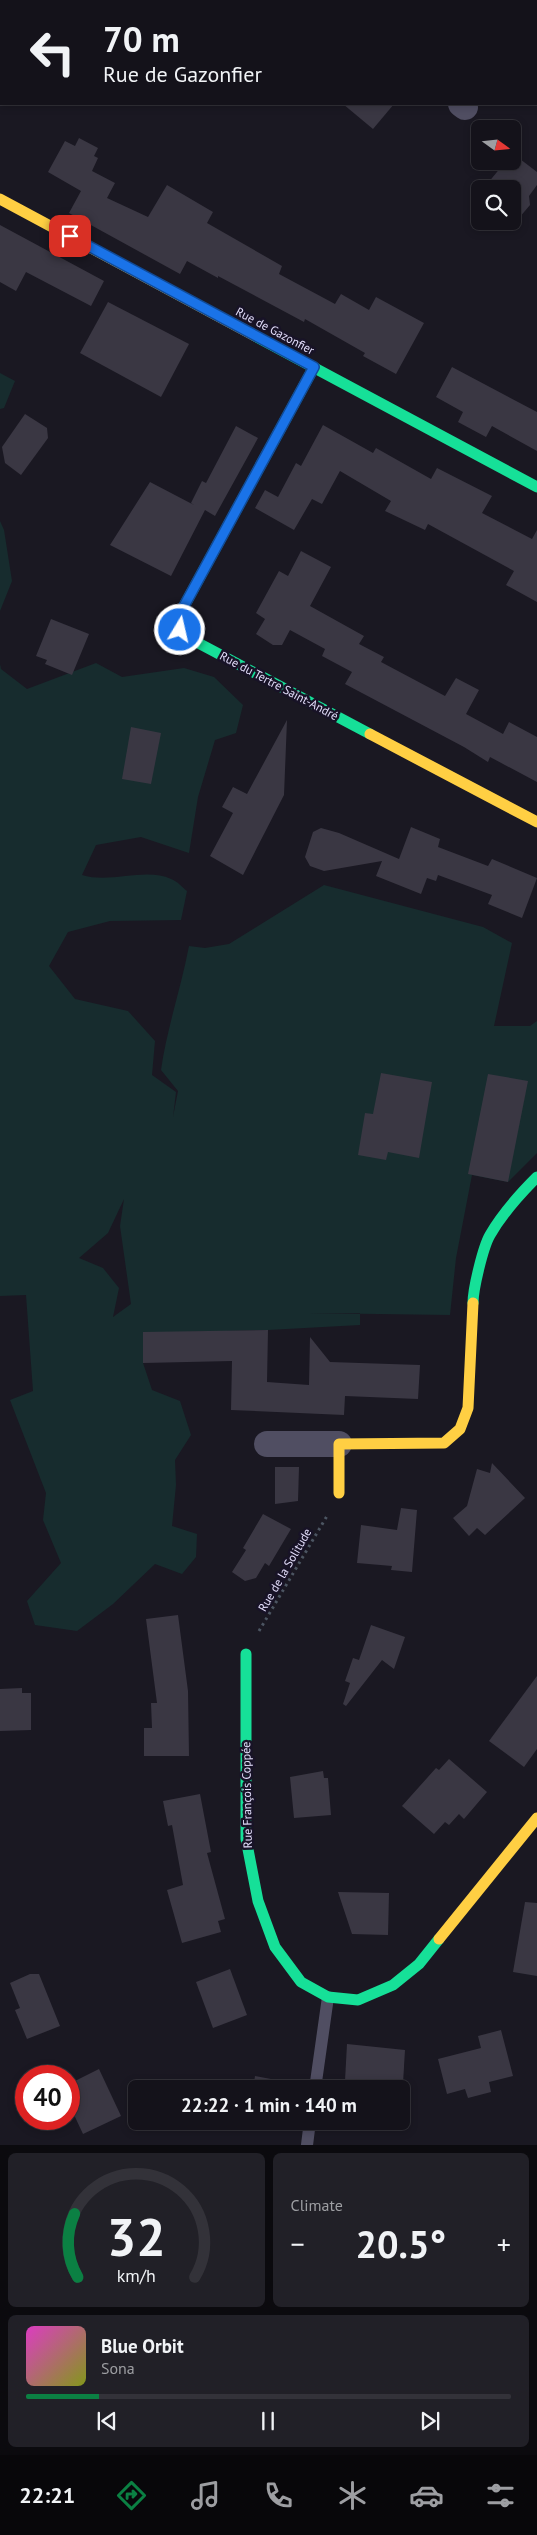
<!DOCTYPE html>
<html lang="en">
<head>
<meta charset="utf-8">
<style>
  :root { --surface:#14121a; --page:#212027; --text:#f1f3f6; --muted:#9d9ea2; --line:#333239; --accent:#0b8043 }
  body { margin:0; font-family:"PT Sans",sans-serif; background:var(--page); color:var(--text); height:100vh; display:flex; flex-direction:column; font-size:19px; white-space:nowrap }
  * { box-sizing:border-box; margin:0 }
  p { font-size:16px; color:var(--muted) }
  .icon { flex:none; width:28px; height:28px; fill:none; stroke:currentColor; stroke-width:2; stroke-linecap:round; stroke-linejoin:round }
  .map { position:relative; height:2145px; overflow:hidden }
  .details { display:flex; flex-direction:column; gap:8px; padding:8px; background:#0b0a0e; flex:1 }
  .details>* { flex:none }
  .guide { position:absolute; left:0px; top:0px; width:538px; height:105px; box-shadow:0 2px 8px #0003,0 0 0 1px var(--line); background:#14121a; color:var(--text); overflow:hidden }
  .needle { width:32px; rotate:105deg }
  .controls { position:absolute; left:471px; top:120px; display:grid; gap:10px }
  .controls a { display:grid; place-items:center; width:50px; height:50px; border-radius:8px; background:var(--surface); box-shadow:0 2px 8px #0003,0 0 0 1px var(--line); font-size:25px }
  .speed { position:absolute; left:15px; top:2065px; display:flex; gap:10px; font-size:25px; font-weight:700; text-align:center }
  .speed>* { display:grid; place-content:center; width:65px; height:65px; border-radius:50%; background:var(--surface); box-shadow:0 2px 8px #0003,0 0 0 1px var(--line); line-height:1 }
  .speed .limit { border:8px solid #d22; background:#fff; color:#111 }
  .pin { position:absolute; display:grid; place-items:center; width:42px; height:42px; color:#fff; margin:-21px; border-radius:10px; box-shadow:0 2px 8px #0006 }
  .me { position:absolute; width:55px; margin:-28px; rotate:9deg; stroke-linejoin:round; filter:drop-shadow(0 0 4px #0008) }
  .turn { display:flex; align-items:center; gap:18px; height:105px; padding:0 20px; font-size:22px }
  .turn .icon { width:65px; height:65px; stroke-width:2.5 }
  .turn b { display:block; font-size:35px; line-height:42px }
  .big { font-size:38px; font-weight:800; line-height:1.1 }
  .details .tile { flex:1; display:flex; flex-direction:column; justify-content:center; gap:8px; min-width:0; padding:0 18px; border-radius:8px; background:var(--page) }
  .details .dial { align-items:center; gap:0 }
  .dial svg { height:130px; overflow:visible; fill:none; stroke:var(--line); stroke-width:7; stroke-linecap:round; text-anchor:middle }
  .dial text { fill:var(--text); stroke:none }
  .song { display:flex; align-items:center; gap:15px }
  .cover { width:60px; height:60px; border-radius:8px; background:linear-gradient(135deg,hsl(310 70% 55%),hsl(70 70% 35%)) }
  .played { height:5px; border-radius:2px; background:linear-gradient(90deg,var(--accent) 15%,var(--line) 15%) }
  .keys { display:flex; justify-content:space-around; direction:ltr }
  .heat { display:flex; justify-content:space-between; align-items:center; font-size:28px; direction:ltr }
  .details .tiles { flex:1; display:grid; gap:8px; grid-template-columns:1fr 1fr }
  .tile:last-child { grid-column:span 2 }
  .trip { position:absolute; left:128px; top:2080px; width:282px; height:50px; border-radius:8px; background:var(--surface); box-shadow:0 2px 8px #0003,0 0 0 1px var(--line); font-weight:800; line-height:50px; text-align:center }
  .dock { display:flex; height:80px; justify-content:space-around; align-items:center; background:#08070a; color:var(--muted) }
  .dock .icon { width:35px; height:35px }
  .dock .selected { color:var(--accent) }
  .dock b { font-size:22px; color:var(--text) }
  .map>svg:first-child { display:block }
  .green { fill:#172c2e; fill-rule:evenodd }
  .building { fill:#3a3743 }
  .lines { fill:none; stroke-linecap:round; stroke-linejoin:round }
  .path { stroke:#4c5562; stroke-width:3; stroke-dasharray:2.5 4; stroke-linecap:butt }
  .lane { stroke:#504e62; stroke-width:12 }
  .street { stroke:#504e62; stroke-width:26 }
  .fast { stroke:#16e098; stroke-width:11 }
  .slow { stroke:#ffcf43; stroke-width:11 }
  .route-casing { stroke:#114b97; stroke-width:12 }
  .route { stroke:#1a73e8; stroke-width:9 }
  .labels { text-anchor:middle; stroke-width:5; stroke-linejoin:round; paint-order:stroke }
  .street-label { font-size:12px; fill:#e3defb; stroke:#181327 }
</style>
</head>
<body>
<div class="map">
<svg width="537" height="2145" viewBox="0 0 537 2145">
  <rect width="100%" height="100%" fill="#1a1822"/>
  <g class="green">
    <path d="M0 373 15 381 4 408 0 409Z"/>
    <path d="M0 521 4 530 12 581 0 611Z"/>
    <path d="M96 663 122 677 184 668 214 677 243 705 236 733 215 740 198 797 189 853 141 837 96 845 82 875C110 884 146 867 171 879 177 881 182 887 187 891L181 920 110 921 68 932 49 966 75 999 128 1011 155 1041 152 1075 176 1092 173 1117 178 1091 161 1070C167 1028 181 988 189 946L205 948 229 944 324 885 483 927 512 943 494 1026H530L537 1021V1153L508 1182 472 1175 456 1258 450 1315 307 1313H360V1325L268 1330 143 1333V1363L152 1390 180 1401 191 1435 175 1460 176 1485 172 1526 197 1534 196 1557 182 1574 155 1564 113 1604 77 1631 35 1625 27 1601 61 1563 43 1520 46 1493 10 1400 33 1391 26 1295 0 1296V664L1 669 27 689ZM124 1199 120 1226 131 1304 113 1317 119 1288 103 1268 79 1258 108 1233Z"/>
  </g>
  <g class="building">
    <path d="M343 104H394L373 129Z"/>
    <path d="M79 138 98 148 94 156 98 158 92 171 115 183 107 198 148 217 167 185 213 212 207 223 282 266 279 274 335 304 341 294 369 310 376 297 424 323 396 374 363 356 365 353 305 319 304 322 218 276V278L187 261 180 274 69 213 81 191 48 172 65 141 75 146Z"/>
    <path d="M512 159H520L537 172V185L529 196 530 205 513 225 508 221H512V189H483L506 161H512Z"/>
    <path d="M0 225 104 281 91 306 26 272 16 291 0 282Z"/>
    <path d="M108 302 189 344 161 397 80 353Z"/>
    <path d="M452 367 537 412V451L492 426 486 437 458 422 463 412 436 397Z"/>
    <path d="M25 414 47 428 48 438 21 475 5 463 2 447Z"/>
    <path d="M323 425 373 453 376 448 431 479 437 468 492 496 482 513 532 539 537 530V602L506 585 514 571 428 524 425 530 385 511 391 501 340 471 322 504 312 499 294 530 255 508 265 490 278 497 296 463 301 466Z"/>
    <path d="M236 426 258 438 215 516 205 510 171 576 110 545 150 482 194 505 191 503 202 481 206 483Z"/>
    <path d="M301 551 331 567 310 606 364 636 359 644 384 657 381 662 445 696 456 678 479 690 466 714 503 734 509 722 537 737V782L490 757 488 762 464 747 345 684 352 672 322 656 325 649 290 630 282 645H273L256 634 265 619 256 613 279 571 288 576Z"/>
    <path d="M51 619 89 634 72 675 45 664 47 660 36 656Z"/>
    <path d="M287 720 284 795 243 875 210 856 233 813 222 807 233 787 247 794Z"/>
    <path d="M131 727 161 733 151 784 122 779Z"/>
    <path d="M411 827 440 839 438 847 488 866 492 859 537 878 522 918 488 904 492 895 438 875 436 881 427 878 421 894 376 876 382 861 324 871 310 866 305 857 313 832 321 828 339 833 399 859Z"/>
    <path d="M381 1073 432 1082 419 1158 388 1152 386 1160 358 1155 365 1113 373 1114Z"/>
    <path d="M488 1074 528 1081 508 1182 468 1174Z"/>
    <path d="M268 1330 267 1382 309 1385 310 1337 330 1362 420 1365 418 1399 345 1396 344 1415 231 1410 232 1361 143 1363V1332Z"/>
    <path d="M492 1463 525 1498 485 1535 477 1528 469 1536 453 1518 467 1506 477 1469 490 1473Z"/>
    <path d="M275 1467H299L298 1501 275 1504Z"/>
    <path d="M401 1508 417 1510 412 1572 391 1570 392 1566 357 1563 361 1525 397 1530Z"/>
    <path d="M263 1514 291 1529 269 1566 265 1563 256 1578 245 1581 232 1572 246 1550 243 1548Z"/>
    <path d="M178 1615 188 1691 189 1756H144V1728H152L151 1703H157L146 1619Z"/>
    <path d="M371 1625 405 1637 394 1669 382 1660 346 1706 343 1704 350 1683 345 1681 353 1658 359 1660Z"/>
    <path d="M537 1676V1749L524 1767 489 1741Z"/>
    <path d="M22 1688V1693H31V1730L0 1731V1689Z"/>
    <path d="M449 1759 487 1792 464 1819 459 1814 449 1825 445 1822 434 1834 402 1806 436 1768 439 1770Z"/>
    <path d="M323 1771 324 1778H328L331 1815 294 1818 290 1777Z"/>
    <path d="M200 1794 211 1852 207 1853 225 1919 218 1921 221 1932 182 1943 167 1890 183 1885 172 1825 168 1826 163 1801Z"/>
    <path d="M338 1892 389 1893 388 1935 352 1934Z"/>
    <path d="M525 1902 537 1903V1976L513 1972Z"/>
    <path d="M230 1969 247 2015 213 2028 196 1982Z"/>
    <path d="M30 1974H39L60 2026 27 2039 15 2010 20 2008 10 1983Z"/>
    <path d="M501 2030 513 2076 489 2082 491 2092 468 2098 465 2089 447 2094 438 2059 481 2048 478 2036Z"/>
    <path d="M347 2044 405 2050 403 2083 345 2081Z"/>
    <path d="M99 2069 121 2116 83 2134 69 2104V2084Z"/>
    <path d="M255 2076 287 2082 286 2089H253Z"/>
    <path d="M246 2121H278L276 2130 245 2123Z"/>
  </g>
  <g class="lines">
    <path class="path" d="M259 1631 327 1516"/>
    <g class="lane">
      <path d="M315 2089 328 1997"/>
      <path d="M307 2145 310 2121"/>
    </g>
    <g class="street">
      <path d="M334 0 336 1"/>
      <path d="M461 104 465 107"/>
      <path d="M267 1444H339"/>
    </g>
    <g class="fast">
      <path d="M255 336 537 487"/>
      <path d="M314 367 183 608 179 623 185 636 370 734"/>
      <path d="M473 1303C473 1289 483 1247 490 1235 502 1214 520 1194 537 1177"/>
      <path d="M246 1654V1839L258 1901 275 1947 301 1982 328 1997 358 2000 393 1985 419 1964 439 1939"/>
    </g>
    <g class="slow">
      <path d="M0 199 255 336"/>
      <path d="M370 734 537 822"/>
      <path d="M339 1493V1444L444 1443 460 1429 468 1408 473 1303"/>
      <path d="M439 1939 537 1818"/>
    </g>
  </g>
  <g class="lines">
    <g class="route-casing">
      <path id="route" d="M70 236 314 367 183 608 178 622 180 630"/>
    </g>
    <use href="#route" class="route"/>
  </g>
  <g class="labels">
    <g class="street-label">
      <text transform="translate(275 331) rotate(28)" y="4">Rue de Gazonfier</text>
      <text transform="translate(279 686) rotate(28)" y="4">Rue du Tertre Saint-André</text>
      <text transform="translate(285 1570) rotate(-60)" y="4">Rue de la Solitude</text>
      <text transform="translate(247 1795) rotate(-91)" y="4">Rue François Coppée</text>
    </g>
  </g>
</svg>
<div class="controls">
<a><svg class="needle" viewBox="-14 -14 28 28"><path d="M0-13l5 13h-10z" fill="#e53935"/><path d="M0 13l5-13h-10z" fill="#9d9ea2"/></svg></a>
<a><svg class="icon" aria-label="search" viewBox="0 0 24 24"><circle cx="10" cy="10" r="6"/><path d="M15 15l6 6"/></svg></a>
</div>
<div class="speed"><div class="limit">40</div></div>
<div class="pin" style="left:70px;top:236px;background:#d93025"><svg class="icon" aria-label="arrive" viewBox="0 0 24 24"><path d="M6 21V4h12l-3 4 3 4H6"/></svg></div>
<svg class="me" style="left:180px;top:630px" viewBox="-20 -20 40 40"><circle r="17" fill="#1a73e8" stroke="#fff" stroke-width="3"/><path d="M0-11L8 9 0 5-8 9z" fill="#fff"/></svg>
<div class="trip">22:22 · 1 min · 140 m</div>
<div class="guide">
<div class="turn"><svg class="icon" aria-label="left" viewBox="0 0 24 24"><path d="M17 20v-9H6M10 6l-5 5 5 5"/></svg><div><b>70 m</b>Rue de Gazonfier</div></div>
</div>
</div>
<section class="details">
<div class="tiles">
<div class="tile dial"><svg viewBox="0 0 100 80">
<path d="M14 69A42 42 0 1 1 86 69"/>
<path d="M14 69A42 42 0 0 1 12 30" stroke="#0b8043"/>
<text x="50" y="56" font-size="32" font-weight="700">32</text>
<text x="50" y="72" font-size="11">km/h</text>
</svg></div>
<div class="tile"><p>Climate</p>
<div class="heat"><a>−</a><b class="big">20.5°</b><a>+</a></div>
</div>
<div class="tile">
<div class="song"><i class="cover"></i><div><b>Blue Orbit</b><p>Sona</p></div></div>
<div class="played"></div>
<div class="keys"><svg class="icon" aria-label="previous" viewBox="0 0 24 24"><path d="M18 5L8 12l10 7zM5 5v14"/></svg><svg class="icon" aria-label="pause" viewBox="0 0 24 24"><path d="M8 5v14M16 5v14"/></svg><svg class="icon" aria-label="next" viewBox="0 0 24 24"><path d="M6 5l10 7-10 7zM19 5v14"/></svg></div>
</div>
</div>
</section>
<nav class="dock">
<b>22:21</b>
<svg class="icon selected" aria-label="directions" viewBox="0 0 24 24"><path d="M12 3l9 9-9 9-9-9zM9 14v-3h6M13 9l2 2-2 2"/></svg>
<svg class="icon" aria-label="music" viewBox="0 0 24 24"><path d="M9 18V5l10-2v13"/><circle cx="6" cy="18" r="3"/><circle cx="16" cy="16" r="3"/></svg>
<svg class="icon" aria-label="phone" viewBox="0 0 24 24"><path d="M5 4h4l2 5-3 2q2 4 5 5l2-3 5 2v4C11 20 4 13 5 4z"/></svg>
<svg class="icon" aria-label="climate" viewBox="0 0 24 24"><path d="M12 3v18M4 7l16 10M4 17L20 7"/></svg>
<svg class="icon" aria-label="car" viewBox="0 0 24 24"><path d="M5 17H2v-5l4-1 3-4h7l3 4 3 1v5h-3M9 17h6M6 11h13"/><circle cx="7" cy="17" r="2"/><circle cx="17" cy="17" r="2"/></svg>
<svg class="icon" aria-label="filters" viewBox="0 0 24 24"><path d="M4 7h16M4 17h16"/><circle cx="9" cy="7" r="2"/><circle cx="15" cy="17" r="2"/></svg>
</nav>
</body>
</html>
